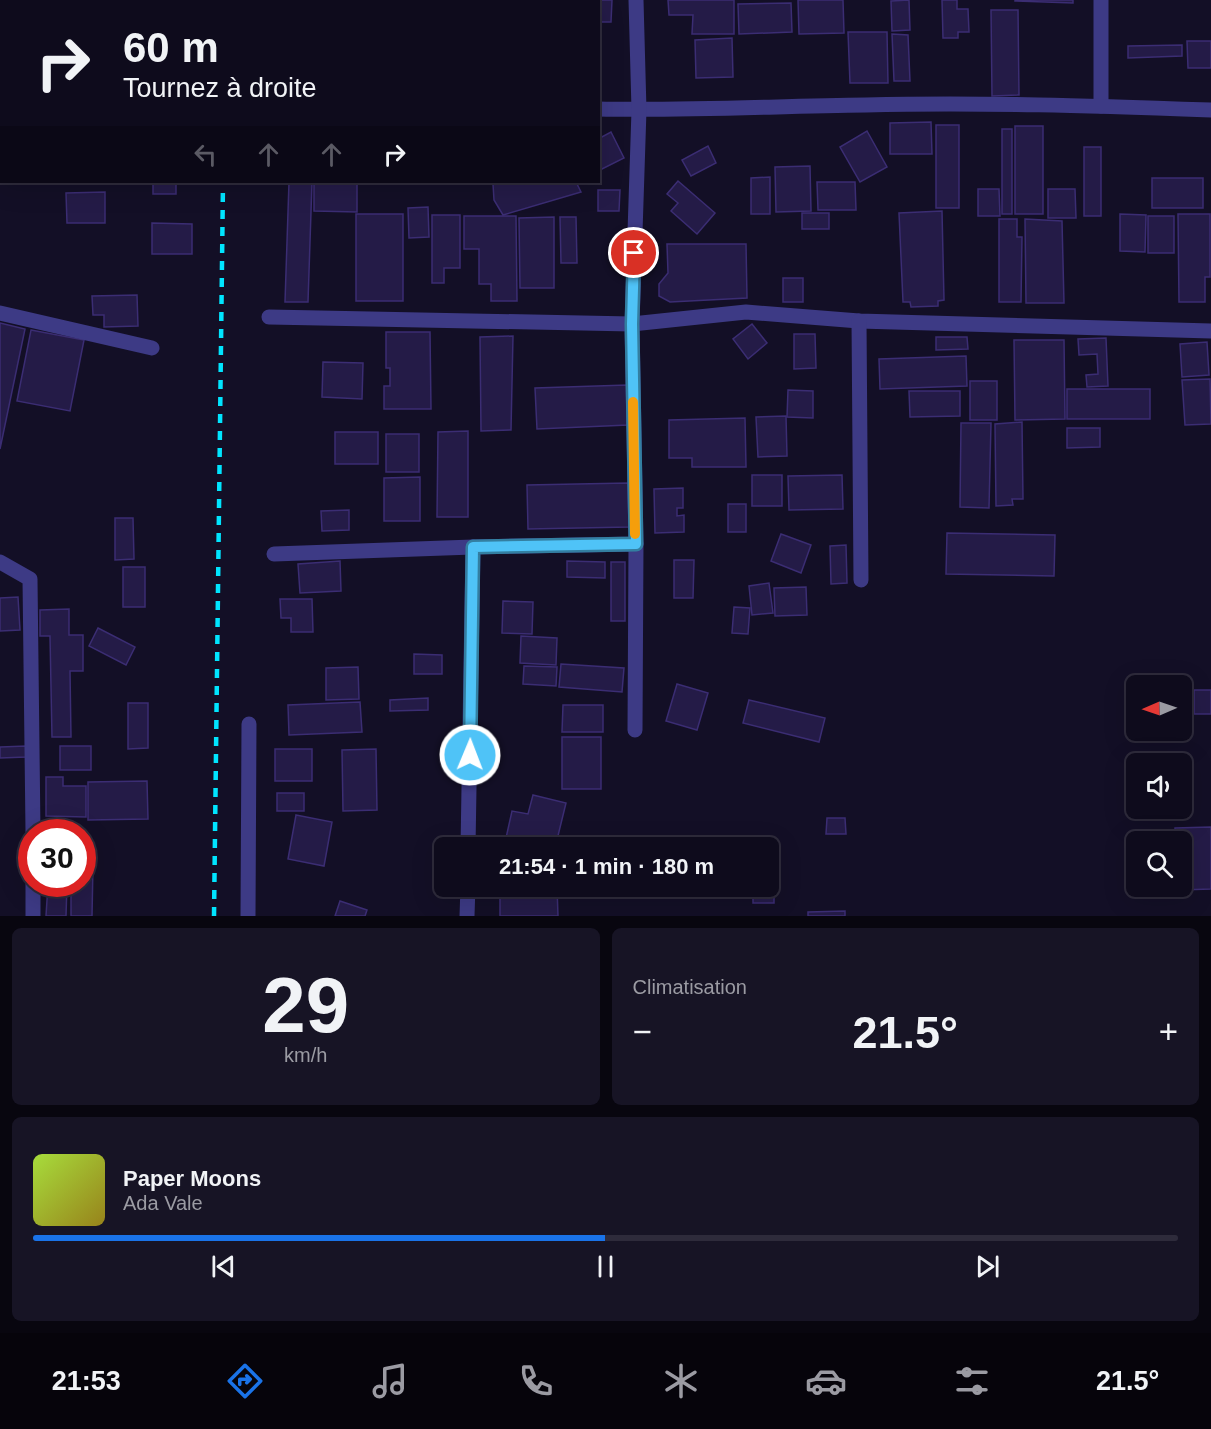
<!DOCTYPE html>
<html lang="fr">
<head>
<meta charset="utf-8">
<style>
  :root { --surface:#0e0b1c; --page:#171425; --text:#f1f3f6; --muted:#9b9ba3; --line:#2e2b3b; --accent:#1a73e8 }
  body { margin:0; font-family:Helvetica,sans-serif; background:var(--page); color:var(--text); height:100vh; display:flex; flex-direction:column; font-size:22px; white-space:nowrap }
  * { box-sizing:border-box; margin:0 }
  p { font-size:20px; color:var(--muted) }
  .icon { flex:none; width:33px; height:33px; fill:none; stroke:currentColor; stroke-width:2; stroke-linecap:round; stroke-linejoin:round }
  .map { position:relative; height:916px; overflow:hidden }
  .side { display:flex; flex-direction:column; gap:12px; padding:12px; background:#08060f; flex:1 }
  .side>* { flex:none }
  .guide { position:absolute; left:0px; top:0px; width:600px; height:183px; box-shadow:0 6px 24px #0002,0 0 0 2px var(--line); background:#0e0b1c; color:var(--text); overflow:hidden }
  .needle { width:39px; rotate:268deg }
  .controls { position:absolute; left:1126px; top:675px; display:grid; gap:12px }
  .controls a { display:grid; place-items:center; width:66px; height:66px; border-radius:9px; background:var(--surface); box-shadow:0 6px 24px #0002,0 0 0 2px var(--line); font-size:30px }
  .speed { position:absolute; left:18px; top:819px; display:flex; gap:12px; font-size:30px; font-weight:700; text-align:center }
  .speed>* { display:grid; place-content:center; width:78px; height:78px; border-radius:50%; background:var(--surface); box-shadow:0 6px 24px #0002,0 0 0 2px var(--line); line-height:1 }
  .speed .limit { border:9px solid #d22; background:#fff; color:#111 }
  .pin { position:absolute; display:grid; place-items:center; width:51px; height:51px; color:#fff; margin:-26px; border:3px solid #fff; border-radius:50%; box-shadow:0 2px 6px #0007 }
  .me { position:absolute; width:66px; margin:-33px; rotate:1deg; stroke-linejoin:round; filter:drop-shadow(0 0 4px #0008) }
  .turn { display:flex; align-items:center; gap:21px; height:126px; padding:0 24px; font-size:27px }
  .turn .icon { width:78px; height:78px; stroke-width:2.5 }
  .turn b { display:block; font-size:42px; line-height:51px }
  .lanes { display:flex; align-items:center; height:57px; padding:0 24px; background:#0003; justify-content:center; gap:30px; direction:ltr }
  .lanes .off { opacity:.35 }
  .big { font-size:45px; font-weight:700; line-height:1.1 }
  .side .widget { flex:1; display:flex; flex-direction:column; justify-content:center; gap:9px; min-width:0; padding:0 21px; border-radius:9px; background:var(--page) }
  .side .dial { align-items:center; gap:0 }
  .dial b { font-size:78px; line-height:1 }
  .song { display:flex; align-items:center; gap:18px }
  .cover { width:72px; height:72px; border-radius:9px; background:linear-gradient(135deg,hsl(80 70% 55%),hsl(50 70% 35%)) }
  .played { height:6px; border-radius:3px; background:linear-gradient(90deg,var(--accent) 50%,var(--line) 50%) }
  .keys { display:flex; justify-content:space-around; direction:ltr }
  .heat { display:flex; justify-content:space-between; align-items:center; font-size:33px; direction:ltr }
  .side .tiles { flex:1; display:grid; gap:12px; grid-template-columns:1fr 1fr }
  .widget:last-child { grid-column:span 2 }
  .trip { position:absolute; left:434px; top:837px; width:345px; height:60px; border-radius:9px; background:var(--surface); box-shadow:0 6px 24px #0002,0 0 0 2px var(--line); font-weight:700; line-height:60px; text-align:center }
  .tabs { display:flex; height:96px; justify-content:space-around; align-items:center; background:#06040b; color:var(--muted) }
  .tabs .icon { width:42px; height:42px }
  .tabs .active { color:var(--accent) }
  .tabs b { font-size:27px; color:var(--text) }
  .map>svg:first-child { display:block }
  .building { fill:#241b47; stroke:#3b2d73; stroke-width:1.5 }
  .lines { fill:none; stroke-linecap:round; stroke-linejoin:round }
  .minor { stroke:#3d3a85; stroke-width:15 }
  .rail { stroke:#00e5ff; stroke-width:4.5; stroke-dasharray:9 8; stroke-linecap:butt }
  .route-casing { stroke:#337fa1; stroke-width:15 }
  .route { stroke:#4fc3f7; stroke-width:10 }
  .slow { stroke:#f59e0b; stroke-width:10 }
</style>
</head>
<body>
<div class="map">
<svg width="1211" height="916" viewBox="0 0 1211 916">
  <rect width="100%" height="100%" fill="#130f26"/>
  <g class="building">
    <path d="M463 0H503L463 2Z"/>
    <rect x="522" y="0" width="47" height="2"/>
    <path d="M576 0H612L611 22H598V2Z"/>
    <path d="M668 0H734V34H692L693 15H669Z"/>
    <path d="M798 0H843L844 33 799 34Z"/>
    <path d="M909 0 910 30 892 31 891 1Z"/>
    <path d="M942 0H957V9H968L969 32H958V38H943Z"/>
    <path d="M1015 0H1073V3L1015 1Z"/>
    <path d="M791 3 792 32 739 34 738 4Z"/>
    <path d="M991 10H1018L1019 95 992 96Z"/>
    <path d="M848 32H887L888 83H850Z"/>
    <path d="M892 34 908 35 910 81H894Z"/>
    <path d="M732 38 733 77 696 78 695 40Z"/>
    <path d="M1187 41H1211V68H1188Z"/>
    <path d="M1182 45V56L1128 58V46Z"/>
    <path d="M931 122 932 154H890V123Z"/>
    <rect x="936" y="125" width="23" height="83"/>
    <rect x="1015" y="126" width="28" height="88"/>
    <rect x="1002" y="129" width="10" height="85"/>
    <path d="M867 131 887 167 860 182 840 147Z"/>
    <path d="M611 132 624 158 598 171V139Z"/>
    <path d="M0 138H2V182L24 183 0 184Z"/>
    <path d="M708 146 716 163 691 176 682 160Z"/>
    <rect x="1084" y="147" width="17" height="69"/>
    <path d="M810 166 811 211 776 212 775 167Z"/>
    <path d="M770 177V214H751V178Z"/>
    <rect x="1152" y="178" width="51" height="30"/>
    <path d="M678 181 715 213 697 234 671 211 678 203 667 194Z"/>
    <rect x="153" y="182" width="23" height="12"/>
    <path d="M289 182H312L308 302H285Z"/>
    <path d="M314 182H357V212L314 211Z"/>
    <path d="M502 182H576L581 192 503 215 494 200 493 184Z"/>
    <path d="M817 182H855L856 210H818Z"/>
    <path d="M978 189H999L1000 216H978Z"/>
    <path d="M1048 189H1075L1076 218H1048Z"/>
    <path d="M598 190H620L619 211H598Z"/>
    <path d="M105 192V223H67L66 193Z"/>
    <path d="M428 207 429 237 409 238 408 208Z"/>
    <path d="M942 211 944 300 938 301V306L911 307 910 302H903L899 213Z"/>
    <rect x="802" y="213" width="27" height="16"/>
    <rect x="356" y="214" width="47" height="87"/>
    <path d="M1120 214 1146 215 1145 252 1120 251Z"/>
    <path d="M1178 214H1210V277H1205V302H1179Z"/>
    <path d="M432 215H460V268H444V283H432Z"/>
    <path d="M464 216H516L517 301H491V284H479V249H464Z"/>
    <rect x="1148" y="216" width="26" height="37"/>
    <path d="M554 217V288H520L519 218Z"/>
    <path d="M560 217H576L577 263H561Z"/>
    <path d="M999 219H1017V237H1022L1021 302H999Z"/>
    <path d="M1025 219 1062 221 1064 303H1026Z"/>
    <path d="M152 223 192 224V254H152Z"/>
    <path d="M667 244H746L747 298 670 302 659 296V284L668 273Z"/>
    <rect x="783" y="278" width="20" height="24"/>
    <path d="M137 295 138 326 104 327V315H93L92 296Z"/>
    <path d="M0 323 25 329 0 449Z"/>
    <path d="M752 324 767 343 748 359 733 339Z"/>
    <path d="M31 330 84 340 70 411 17 401Z"/>
    <path d="M386 332H430L431 409H384V386H390V368H386Z"/>
    <path d="M794 334H815L816 368 794 369Z"/>
    <path d="M513 336 511 430 481 431 480 337Z"/>
    <path d="M936 337H967L968 349 936 350Z"/>
    <path d="M1106 338 1108 386 1087 387 1086 375 1098 374 1097 354 1079 355 1078 339Z"/>
    <path d="M1014 340H1064L1065 419 1015 420Z"/>
    <path d="M1207 342 1209 375 1182 377 1180 344Z"/>
    <path d="M966 356 967 386 880 389 879 359Z"/>
    <path d="M323 362 363 363 362 399 322 397Z"/>
    <path d="M1210 379 1211 424 1185 425 1182 380Z"/>
    <rect x="970" y="381" width="27" height="39"/>
    <path d="M627 385 628 425 537 429 535 388Z"/>
    <rect x="1067" y="389" width="83" height="30"/>
    <path d="M788 390 813 391V418L787 417Z"/>
    <path d="M909 391H960V416L910 417Z"/>
    <path d="M786 416 787 456 758 457 756 417Z"/>
    <path d="M745 418 746 467H692V458H669V420Z"/>
    <path d="M1022 422 1023 499H1012L1013 505 996 506 995 424Z"/>
    <path d="M961 423H991L989 508 960 507Z"/>
    <path d="M1067 428H1100V447L1067 448Z"/>
    <path d="M468 431V517H437L438 432Z"/>
    <rect x="335" y="432" width="43" height="32"/>
    <rect x="386" y="434" width="33" height="38"/>
    <rect x="752" y="475" width="30" height="31"/>
    <path d="M842 475 843 509 789 510 788 476Z"/>
    <path d="M420 477V521H384V478Z"/>
    <path d="M628 483 629 527 528 529 527 485Z"/>
    <path d="M683 488V508H677V516L684 515V532L655 533 654 489Z"/>
    <rect x="728" y="504" width="18" height="28"/>
    <path d="M349 510V530L322 531 321 511Z"/>
    <path d="M115 518H133L134 559 115 560Z"/>
    <path d="M947 533 1055 535 1054 576 946 574Z"/>
    <path d="M781 534 811 545 801 573 771 561Z"/>
    <path d="M846 545 847 583 831 584 830 546Z"/>
    <path d="M674 560H694L693 598H674Z"/>
    <path d="M340 561 341 591 300 593 298 564Z"/>
    <path d="M567 561 605 562V578L567 577Z"/>
    <rect x="611" y="562" width="14" height="59"/>
    <rect x="123" y="567" width="22" height="40"/>
    <path d="M769 583 773 613 752 615 749 586Z"/>
    <path d="M806 587 807 615 775 616 774 588Z"/>
    <path d="M18 597 20 630 0 631V598Z"/>
    <path d="M280 599H312L313 632H291V618H281Z"/>
    <path d="M503 601 533 602 532 634 502 633Z"/>
    <path d="M734 607 750 608 748 634 732 633Z"/>
    <path d="M69 609V635H83V671H70L71 737H52L50 636H40V610Z"/>
    <path d="M98 628 135 647 126 665 89 646Z"/>
    <path d="M521 636 557 638 556 665 520 663Z"/>
    <path d="M414 654 442 655V674H414Z"/>
    <path d="M561 664 624 668 622 692 559 687Z"/>
    <path d="M524 666 557 667 556 686 523 684Z"/>
    <path d="M358 667 359 699 326 700V668Z"/>
    <path d="M677 684 708 693 697 730 666 721Z"/>
    <rect x="1194" y="690" width="17" height="24"/>
    <path d="M428 698V710L390 711V700Z"/>
    <path d="M749 700 825 718 819 742 743 723Z"/>
    <path d="M360 702 362 732 289 735 288 705Z"/>
    <path d="M128 703H148V748L128 749Z"/>
    <path d="M563 705H603V732H562Z"/>
    <rect x="562" y="737" width="39" height="52"/>
    <path d="M26 746V757L0 758V747Z"/>
    <rect x="60" y="746" width="31" height="24"/>
    <rect x="275" y="749" width="37" height="32"/>
    <path d="M376 749 377 810 343 811 342 750Z"/>
    <path d="M46 777H63V786H86V817L46 816Z"/>
    <path d="M147 781 148 819 88 820V782Z"/>
    <rect x="277" y="793" width="27" height="18"/>
    <path d="M533 795 566 803 555 848H548L506 838 512 811 528 814Z"/>
    <path d="M296 815 332 822 324 866 288 859Z"/>
    <path d="M827 818H845L846 834H826Z"/>
    <path d="M1211 827V889L1180 890V886H1182V872H1189L1188 850H1182V842H1175V828Z"/>
    <path d="M82 865H93L92 916H71V884H82Z"/>
    <path d="M48 884H67L66 916H46Z"/>
    <path d="M768 885H774V903H753V886H768Z"/>
    <path d="M500 886H557L558 916H500Z"/>
    <path d="M654 886H687V896L654 895Z"/>
    <path d="M340 901 367 910 365 916H335Z"/>
    <path d="M845 911V916H808V912Z"/>
  </g>
  <g class="lines">
    <g class="minor">
      <path d="M1101 106V0"/>
      <path d="M598 109C688 111 777 106 866 105 981 102 1096 106 1211 110"/>
      <path d="M0 124 2 123"/>
      <path d="M0 313 152 348"/>
      <path d="M269 317 632 324 746 312 859 321 1211 331"/>
      <path d="M859 321 861 580"/>
      <path d="M274 554 473 547 636 544"/>
      <path d="M0 562 30 579 33 832"/>
      <path d="M635 730 636 544 632 324 639 110 636 0"/>
      <path d="M468 848 473 547"/>
      <path d="M33 884V916"/>
      <path d="M248 916 249 724"/>
      <path d="M467 916 468 886"/>
    </g>
    <g class="rail">
      <path d="M226 2V0"/>
      <path d="M214 916 223 182"/>
    </g>
  </g>
  <g class="lines">
    <g class="route-casing">
      <path id="route" d="M470 755 473 547 636 544 632 324 634 253"/>
    </g>
    <use href="#route" class="route"/>
    <path class="slow" d="M633 402 635 534"/>
  </g>
</svg>
<div class="controls">
<a><svg class="needle" viewBox="-14 -14 28 28"><path d="M0-13l5 13h-10z" fill="#e53935"/><path d="M0 13l5-13h-10z" fill="#9b9ba3"/></svg></a>
<a><svg class="icon" aria-label="sound" viewBox="0 0 24 24"><path d="M4 9h4l5-4v14l-5-4H4zM17 9q2 3 0 6"/></svg></a>
<a><svg class="icon" aria-label="search" viewBox="0 0 24 24"><circle cx="10" cy="10" r="6"/><path d="M15 15l6 6"/></svg></a>
</div>
<div class="speed"><div class="limit">30</div></div>
<div class="pin" style="left:634px;top:253px;background:#d93025"><svg class="icon" aria-label="arrive" viewBox="0 0 24 24"><path d="M6 21V4h12l-3 4 3 4H6"/></svg></div>
<svg class="me" style="left:470px;top:755px" viewBox="-20 -20 40 40"><circle r="17" fill="#4fc3f7" stroke="#fff" stroke-width="3"/><path d="M0-11L8 9 0 5-8 9z" fill="#fff"/></svg>
<div class="trip">21:54 · 1 min · 180 m</div>
<div class="guide">
<div class="turn"><svg class="icon" aria-label="right" viewBox="0 0 24 24"><path d="M7 20v-9h11M14 6l5 5-5 5"/></svg><div><b>60 m</b>Tournez à droite</div></div>
<div class="lanes"><svg class="icon off" aria-label="left" viewBox="0 0 24 24"><path d="M17 20v-9H6M10 6l-5 5 5 5"/></svg><svg class="icon off" aria-label="ahead" viewBox="0 0 24 24"><path d="M12 20V5M6 11l6-6 6 6"/></svg><svg class="icon off" aria-label="ahead" viewBox="0 0 24 24"><path d="M12 20V5M6 11l6-6 6 6"/></svg><svg class="icon" aria-label="right" viewBox="0 0 24 24"><path d="M7 20v-9h11M14 6l5 5-5 5"/></svg></div>
</div>
</div>
<section class="side">
<div class="tiles">
<div class="widget dial"><b>29</b><p>km/h</p></div>
<div class="widget"><p>Climatisation</p>
<div class="heat"><a>−</a><b class="big">21.5°</b><a>+</a></div>
</div>
<div class="widget">
<div class="song"><i class="cover"></i><div><b>Paper Moons</b><p>Ada Vale</p></div></div>
<div class="played"></div>
<div class="keys"><svg class="icon" aria-label="previous" viewBox="0 0 24 24"><path d="M18 5L8 12l10 7zM5 5v14"/></svg><svg class="icon" aria-label="pause" viewBox="0 0 24 24"><path d="M8 5v14M16 5v14"/></svg><svg class="icon" aria-label="next" viewBox="0 0 24 24"><path d="M6 5l10 7-10 7zM19 5v14"/></svg></div>
</div>
</div>
</section>
<nav class="tabs">
<b>21:53</b>
<svg class="icon active" aria-label="directions" viewBox="0 0 24 24"><path d="M12 3l9 9-9 9-9-9zM9 14v-3h6M13 9l2 2-2 2"/></svg>
<svg class="icon" aria-label="music" viewBox="0 0 24 24"><path d="M9 18V5l10-2v13"/><circle cx="6" cy="18" r="3"/><circle cx="16" cy="16" r="3"/></svg>
<svg class="icon" aria-label="phone" viewBox="0 0 24 24"><path d="M5 4h4l2 5-3 2q2 4 5 5l2-3 5 2v4C11 20 4 13 5 4z"/></svg>
<svg class="icon" aria-label="climate" viewBox="0 0 24 24"><path d="M12 3v18M4 7l16 10M4 17L20 7"/></svg>
<svg class="icon" aria-label="car" viewBox="0 0 24 24"><path d="M5 17H2v-5l4-1 3-4h7l3 4 3 1v5h-3M9 17h6M6 11h13"/><circle cx="7" cy="17" r="2"/><circle cx="17" cy="17" r="2"/></svg>
<svg class="icon" aria-label="filters" viewBox="0 0 24 24"><path d="M4 7h16M4 17h16"/><circle cx="9" cy="7" r="2"/><circle cx="15" cy="17" r="2"/></svg>
<b>21.5°</b>
</nav>
</body>
</html>
